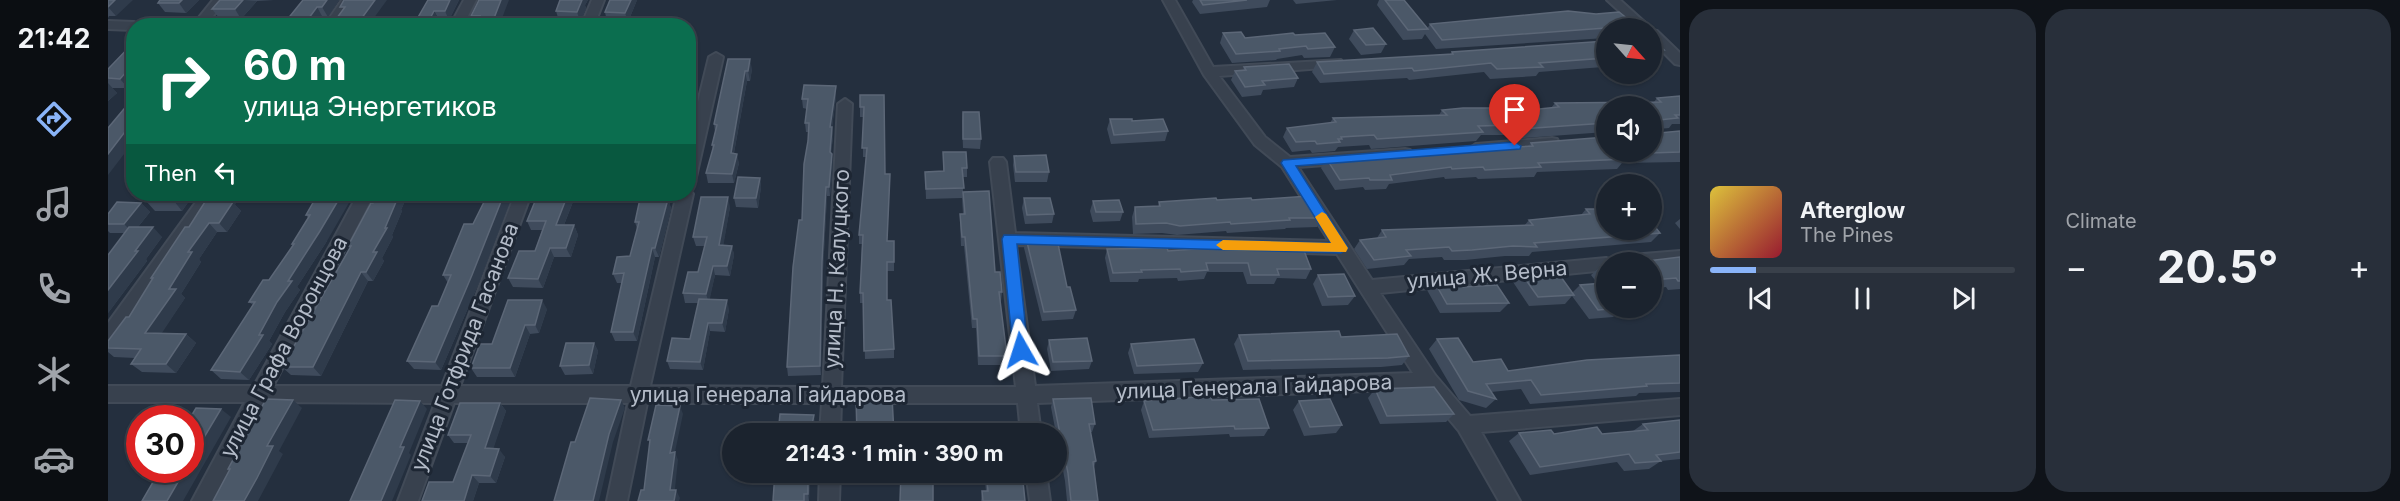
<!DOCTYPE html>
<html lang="en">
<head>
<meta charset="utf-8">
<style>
  :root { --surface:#1b232e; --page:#282f3a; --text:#f1f3f6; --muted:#a0a4aa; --line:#39404a; --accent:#8ab4f8 }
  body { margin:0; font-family:Inter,sans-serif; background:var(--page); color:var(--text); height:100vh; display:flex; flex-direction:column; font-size:22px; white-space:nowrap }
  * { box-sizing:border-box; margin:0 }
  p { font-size:20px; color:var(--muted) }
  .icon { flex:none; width:33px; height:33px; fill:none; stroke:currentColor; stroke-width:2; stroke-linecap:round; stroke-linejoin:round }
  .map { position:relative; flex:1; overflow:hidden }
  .sheet { display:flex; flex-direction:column; gap:9px; padding:9px; background:#0f1319; width:720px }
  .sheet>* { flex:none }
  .banner { position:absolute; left:18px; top:18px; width:570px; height:183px; border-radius:24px; box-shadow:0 2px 4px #0004,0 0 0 2px var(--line); background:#0b6e4f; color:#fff; overflow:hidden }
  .needle { width:39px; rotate:117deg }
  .buttons { position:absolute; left:1488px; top:18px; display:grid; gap:12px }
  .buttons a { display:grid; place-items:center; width:66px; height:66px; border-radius:50%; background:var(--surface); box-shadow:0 2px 4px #0004,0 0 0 2px var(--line); font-size:30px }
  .speed { position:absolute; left:18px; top:405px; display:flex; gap:12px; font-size:30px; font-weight:700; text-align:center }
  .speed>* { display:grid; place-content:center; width:78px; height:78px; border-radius:50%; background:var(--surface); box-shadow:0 2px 4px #0004,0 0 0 2px var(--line); line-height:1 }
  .speed .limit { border:9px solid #d22; background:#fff; color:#111 }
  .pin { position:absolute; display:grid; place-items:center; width:51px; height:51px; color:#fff; margin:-62px -26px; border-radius:50% 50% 50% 0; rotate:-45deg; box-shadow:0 0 6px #0007 }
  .pin .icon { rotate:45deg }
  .me { position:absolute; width:66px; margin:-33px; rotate:354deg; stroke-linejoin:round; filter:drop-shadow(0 0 4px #0008) }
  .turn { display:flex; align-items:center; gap:21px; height:126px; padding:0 18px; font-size:27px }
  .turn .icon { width:78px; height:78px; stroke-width:2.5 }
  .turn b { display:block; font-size:42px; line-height:51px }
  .then { display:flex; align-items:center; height:57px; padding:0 18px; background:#0003; gap:12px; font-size:22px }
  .big { font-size:45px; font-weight:700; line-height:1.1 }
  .sheet .tile { flex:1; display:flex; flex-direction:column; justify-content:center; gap:9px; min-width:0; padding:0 21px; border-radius:24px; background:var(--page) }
  .song { display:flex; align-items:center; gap:18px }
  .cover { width:72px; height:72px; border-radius:9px; background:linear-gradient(135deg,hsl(50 70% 55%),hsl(350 70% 35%)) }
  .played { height:6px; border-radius:3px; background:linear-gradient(90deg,var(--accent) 15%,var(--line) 15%) }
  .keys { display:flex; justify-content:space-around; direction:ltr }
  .heat { display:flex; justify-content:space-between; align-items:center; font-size:33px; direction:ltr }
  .sheet .tiles { flex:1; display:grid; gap:9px; grid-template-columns:repeat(2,1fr) }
  .trip { position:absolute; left:614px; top:423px; width:345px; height:60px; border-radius:30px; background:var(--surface); box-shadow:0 2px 4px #0004,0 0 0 2px var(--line); font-weight:700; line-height:60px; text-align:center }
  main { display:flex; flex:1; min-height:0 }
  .tab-bar { display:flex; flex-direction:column; width:108px; justify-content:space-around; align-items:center; background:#0b0e12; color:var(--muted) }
  .tab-bar .icon { width:42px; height:42px }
  .tab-bar .selected { color:var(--accent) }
  .tab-bar b { font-size:27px; color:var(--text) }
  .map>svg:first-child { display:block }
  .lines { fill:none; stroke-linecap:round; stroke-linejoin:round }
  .minor-casing { stroke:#414a57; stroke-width:4 }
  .minor { fill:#38414e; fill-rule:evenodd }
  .wall { fill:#3f4b5c }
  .shaded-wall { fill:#2f3b4b }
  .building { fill:#4b5868; stroke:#5c6777; stroke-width:1.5 }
  .route { fill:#1a73e8; stroke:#114b97; stroke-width:1.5 }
  .slow { fill:#f59e0b }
  .labels { text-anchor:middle; stroke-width:6; stroke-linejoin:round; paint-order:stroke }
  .street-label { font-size:21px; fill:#b4bcc9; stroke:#1d2633 }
</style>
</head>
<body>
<main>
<nav class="tab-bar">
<b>21:42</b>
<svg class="icon selected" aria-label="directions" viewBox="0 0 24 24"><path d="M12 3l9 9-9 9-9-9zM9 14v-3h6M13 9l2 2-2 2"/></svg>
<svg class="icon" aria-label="music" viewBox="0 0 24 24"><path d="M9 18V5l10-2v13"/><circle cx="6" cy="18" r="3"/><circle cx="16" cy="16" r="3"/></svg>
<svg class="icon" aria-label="phone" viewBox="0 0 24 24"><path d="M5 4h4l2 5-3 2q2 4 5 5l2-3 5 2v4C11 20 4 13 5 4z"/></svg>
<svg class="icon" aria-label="climate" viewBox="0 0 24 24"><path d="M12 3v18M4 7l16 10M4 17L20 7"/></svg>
<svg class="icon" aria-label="car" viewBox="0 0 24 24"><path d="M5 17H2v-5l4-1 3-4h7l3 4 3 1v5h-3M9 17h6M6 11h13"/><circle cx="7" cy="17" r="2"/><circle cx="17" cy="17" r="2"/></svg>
</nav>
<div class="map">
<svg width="1572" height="501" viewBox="0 0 1572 501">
  <rect width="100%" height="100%" fill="#242f3e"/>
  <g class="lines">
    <g class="minor-casing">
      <g id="minor">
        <path d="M105 0H118L97 26H84Z"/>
        <path d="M234 0H246L229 26H216Z"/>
        <path d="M356 0H368L355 26H342Z"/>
        <path d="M484 0H496L486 26H473Z"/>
        <path d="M1055 0H1067L1105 67 1233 60 1235 63 1233 66 1228 67 1111 76 1157 137 1182 157 1297 149 1302 150 1304 154 1297 159 1190 167 1264 280 1498 258 1504 260 1511 256 1572 251V263L1544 266V262H1498V270L1272 293 1327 375 1362 416 1572 399V415L1373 432 1412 501H1391L1351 431 1316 389 929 403 933 434H913L910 403H733L732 434H712L714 403H539L519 501H499L520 403H346L310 501H290L327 403 157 402 105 501H84L137 402H0V386H146L250 194H266L165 386H334L407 194H423L352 386H523L569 194H580V189L585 194 542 386 715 387 730 104 737 99 744 104 733 387H908L882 162 885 158H895L898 162 907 233 1221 241 1174 167 1147 145 1096 75ZM908 245 1229 254 1305 373 927 386Z"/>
        <path d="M1499 0H1512L1543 28H1530Z"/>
        <path d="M0 21 26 22 32 26H26V30L0 29Z"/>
        <path d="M1544 30 1549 31 1572 53V65L1567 64 1544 41Z"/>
        <path d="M608 53 615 57 588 177 580 182V143L601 57Z"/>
        <path d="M1444 138 1449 139 1451 143 1449 147 1368 154 1361 149 1368 144Z"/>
        <path d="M94 194H110L6 342 0 344V323Z"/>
        <path d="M712 472H732L731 501H711Z"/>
        <path d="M918 472H938L942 501H922Z"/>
      </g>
    </g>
    <use href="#minor" class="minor"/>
  </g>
  <g class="wall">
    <path d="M0 0 8 16H1L0 18Z"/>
    <path d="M52 0H91L78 13 57 12 50 3Z"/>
    <path d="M112 0H166L149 1 133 19 111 18 104 9Z"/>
    <path d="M195 0H231L220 17 214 16 208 26H174Z"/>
    <path d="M320 0H351L341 20H331Z"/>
    <path d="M371 0 391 26H367L363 16Z"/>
    <path d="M452 0H480L477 5 478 9 472 21H451L448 11Z"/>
    <path d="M529 0 520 22H499L497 12Z"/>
    <path d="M1085 0H1162L1159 7 1092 14 1084 2Z"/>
    <path d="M1185 0H1229L1188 4Z"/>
    <path d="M1271 0H1296L1319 29 1322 24 1498 28V38L1328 49 1317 34 1314 39 1295 40 1269 5Z"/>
    <path d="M1246 30 1278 44 1273 53 1253 55 1241 39Z"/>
    <path d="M1115 33 1137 38 1187 35 1227 47 1222 57 1196 58 1194 55 1169 59 1168 60 1124 63 1112 43Z"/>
    <path d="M26 35 20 88H4L9 93 0 101V69L22 46 19 42Z"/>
    <path d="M1544 40 1556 50 1548 60H1544Z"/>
    <path d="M1498 41V64H1497L1495 67 1431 72 1428 76 1382 79 1376 72 1301 80 1299 78 1212 83 1204 72 1209 62 1342 54 1344 52Z"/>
    <path d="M620 59 644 69 642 81H639L626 153 631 163 626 183H600L598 173 605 150 604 145 607 132 606 124Z"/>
    <path d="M1136 67 1190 78 1186 87 1155 90 1153 95 1134 97 1123 80 1127 71 1135 70Z"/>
    <path d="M728 86V96L724 127 725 137 723 153 725 164 722 196H719L715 271 713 375 680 376 679 367 694 220 700 141 701 132H698L697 123 699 109 695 108 694 99Z"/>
    <path d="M752 95 777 174H782L779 241H786V271H779V300L786 349V358L757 359 755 303H752V293L754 244H751V235L758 157H755V117H752Z"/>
    <path d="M1572 96V124H1564L1561 128 1551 129V133L1572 131V162L1514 163 1509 169 1429 172 1426 177 1370 179 1368 177 1337 179 1336 177 1281 184 1278 189 1257 190 1255 187 1227 190 1213 168 1218 158 1244 160 1274 159 1277 154 1420 146 1423 143 1544 152 1498 106V132L1404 139 1400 135H1373L1368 141 1263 149 1261 145 1230 147 1227 151 1204 153 1202 150 1184 152 1175 137 1179 128 1222 123 1225 118 1331 115 1334 110 1392 113 1443 108 1447 103 1546 102 1549 98Z"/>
    <path d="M855 112 873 139 872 149 855 148 854 121Z"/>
    <path d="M1002 119 1024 121 1060 131 1057 141 1003 144 999 129Z"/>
    <path d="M835 152 859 168V177H855V192L894 292 893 301H892L899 356 897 365H870L868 328H864L856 246H853L852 223V214H855L854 198 818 199 817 172 835 171Z"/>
    <path d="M906 156 941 172 939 182H907L905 165Z"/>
    <path d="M652 178 653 187 650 208 628 207 626 198Z"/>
    <path d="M44 194H86L74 211H47L38 201Z"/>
    <path d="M210 194 219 241 189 287 192 290 177 312 161 341 164 344 141 380 113 379 103 370 145 305 141 302 161 280 185 245 184 244 200 218 198 215Z"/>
    <path d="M270 194H300L293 210 294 211 284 235 285 237 274 258 276 261 265 281H260L213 376 183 375 174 367 242 248 240 246Z"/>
    <path d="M380 194H405L370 285 333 370 306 369 299 361 330 306 340 283 335 275 365 224Z"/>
    <path d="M430 194H468L456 225H466L470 235 463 257H446L435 288 405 287 400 278 427 251 434 230H423L419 221Z"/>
    <path d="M916 198 946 214 944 223 917 224 914 208Z"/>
    <path d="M1109 200H1144L1215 218 1209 227 1178 228 1177 229 1119 233 1118 231 1069 235 1054 233 1025 234 1024 217 1027 207H1050L1051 202Z"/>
    <path d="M561 201 563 209 551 257H547L529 341H507L503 332 514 283H509L505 274 522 256 529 229 527 222Z"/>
    <path d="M985 201 1015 212 1012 221 985 222 982 211Z"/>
    <path d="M33 203 42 212 30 227 54 237 38 259 39 261 0 313 17 233H2L0 231V214Z"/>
    <path d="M127 205 133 211 119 232H109L91 259 93 262 73 294 77 298 53 333 78 334 88 343 68 373 34 372 23 364 27 358 6 357 0 352V341L21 317 44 280 43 278 81 227Z"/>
    <path d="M622 207 615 245 624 246 626 255 622 276 607 275 601 300 621 309 617 332 602 331 595 370 562 369 559 361 582 339 590 303H577L575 293 590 272 597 246H588L585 237Z"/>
    <path d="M1478 209 1552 233 1543 242 1424 252 1421 256H1397L1357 260H1336L1334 257 1301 259 1296 265 1259 269 1246 249 1252 240 1269 238 1274 230 1416 226 1421 220 1473 215Z"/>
    <path d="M1572 219V229L1567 223Z"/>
    <path d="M918 238 959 287 968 310 965 319 934 321 916 248Z"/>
    <path d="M1101 246 1203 269 1198 279 1169 278 1166 284H1139L1135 272H1099L1096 279 1070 281 1069 278 1031 279 1030 282H1002L997 258 999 249 1060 251 1100 248Z"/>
    <path d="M1572 257V289L1560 290 1558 287 1544 289V262Z"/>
    <path d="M1498 265V308H1515L1505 317 1481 319 1464 296 1457 304 1421 306 1405 282 1413 273 1464 293 1472 285 1490 284 1483 275 1493 266Z"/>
    <path d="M1210 275 1247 296 1240 305 1214 306 1205 284Z"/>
    <path d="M1326 281 1355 287 1401 303 1392 312 1332 313 1319 290Z"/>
    <path d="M439 309 431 333 422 334 407 377H369L363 368 384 344Z"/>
    <path d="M1131 335 1233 337 1301 356 1294 365 1273 367 1135 370 1126 344Z"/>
    <path d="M1329 339 1365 362 1400 371 1572 355V392L1531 393 1528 396 1422 404 1413 389 1383 392 1388 399 1378 408 1351 400 1321 349Z"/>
    <path d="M941 340 984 361 981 369 943 371 939 349Z"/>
    <path d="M486 343 490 351 485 374 457 375 452 366Z"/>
    <path d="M1023 344 1095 363 1090 372 1026 374 1020 353Z"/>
    <path d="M1267 389 1346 414 1338 422 1272 424 1260 398Z"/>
    <path d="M945 399 987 424 984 432H982L988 461 986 467 990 501H959L957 481 943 407Z"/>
    <path d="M1104 400 1161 428 1156 436 1122 437 1121 434 1041 438 1033 410 1036 401Z"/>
    <path d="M1191 401 1234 425 1228 433 1196 436 1185 410Z"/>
    <path d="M392 403 398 411 385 448 397 457 388 483H371L365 501H314L345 482 360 443H346L340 435Z"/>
    <path d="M1572 420V459L1553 461 1541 469 1516 471 1509 462 1422 475 1401 441 1411 433 1446 434H1494L1525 431 1535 424Z"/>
    <path d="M667 472H702L701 501H665Z"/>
    <path d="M876 472H914L917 501H873L874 491H878Z"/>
  </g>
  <g class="shaded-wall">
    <path d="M7 0H25L8 16 0 7Z"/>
    <path d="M74 0H91L78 13 71 3Z"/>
    <path d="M135 0 149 1 133 19 127 9Z"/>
    <path d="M219 0H231L220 17 214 7Z"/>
    <path d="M267 0H279L260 26H248Z"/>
    <path d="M342 0H351L341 20 337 11Z"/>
    <path d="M393 0H401L391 26H383Z"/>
    <path d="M473 0H480L477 5 478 9 472 21 469 12Z"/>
    <path d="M523 0H529L520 22 517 13Z"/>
    <path d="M209 7 214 16 208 26H195Z"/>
    <path d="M326 11 331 20 328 26H318Z"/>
    <path d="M642 59 644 69 642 81 640 71Z"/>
    <path d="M26 63V82L20 88 12 79Z"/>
    <path d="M588 64 590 74 580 115V96Z"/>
    <path d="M637 71 639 81 624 163 623 153Z"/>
    <path d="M0 83 9 93 0 101Z"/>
    <path d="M728 86V96L723 137 722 127Z"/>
    <path d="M26 120V141L0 175V154Z"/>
    <path d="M724 127 725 137 722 161V152Z"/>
    <path d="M629 154 631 163 626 183 624 174Z"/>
    <path d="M724 154 725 164 722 196 721 187Z"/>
    <path d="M652 178 653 187 650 208 648 198Z"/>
    <path d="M718 187 719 196 715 271 713 375 712 366 714 262Z"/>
    <path d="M71 194H86L74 211 66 201Z"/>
    <path d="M120 194H134L127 205 133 211 119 232 111 223 115 202Z"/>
    <path d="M234 194H246L219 241 189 287 192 290 177 312 161 341 164 344 141 380 132 372 180 281Z"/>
    <path d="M290 194H300L293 210 294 211 284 235 285 237 274 258 276 261 265 281 258 272 265 252Z"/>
    <path d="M396 194H405L370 285 333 370 327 362Z"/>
    <path d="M460 194H468L452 235 448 225Z"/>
    <path d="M557 194H563L561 201 563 209 551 257 547 248Z"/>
    <path d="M620 197 622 207 614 254 611 245Z"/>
    <path d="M33 203 42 212 25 233 16 224Z"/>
    <path d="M101 223 109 232 91 259 93 262 73 294 77 298 48 342 37 333 80 252Z"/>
    <path d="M466 225 470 235 463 257 458 248Z"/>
    <path d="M45 227 54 237 38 259 39 261 0 313V290L27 251Z"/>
    <path d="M624 246 626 255 622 276 619 266Z"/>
    <path d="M442 248 446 257 435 288 430 279Z"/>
    <path d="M544 248 547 257 529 341 525 332Z"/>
    <path d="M605 266 607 275 601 303 598 294Z"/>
    <path d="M253 272 260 281 213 376 205 367Z"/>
    <path d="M434 300 439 309 431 333 427 325Z"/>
    <path d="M619 300 621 309 617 332 614 323Z"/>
    <path d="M600 323 602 331 595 370 592 362Z"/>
    <path d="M417 325 422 334 407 377 402 368Z"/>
    <path d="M78 334 88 343 68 373 58 364Z"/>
    <path d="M486 343 490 351 485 374 481 365Z"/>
    <path d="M185 400 194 408 171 451 175 454 150 501H136L159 446Z"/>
    <path d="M513 400 517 408 505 442 491 501H485L501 434Z"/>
    <path d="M312 401 319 409 301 453 303 455 284 501H273L292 447Z"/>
    <path d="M392 403 398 411 383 456 377 448Z"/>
    <path d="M572 406 575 414 567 452 570 460 566 498 562 490V453Z"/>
    <path d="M113 409 123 417 75 501H59L77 470H82V461Z"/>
    <path d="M706 415 707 423 705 434H702Z"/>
    <path d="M391 449 397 457 388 483 382 476Z"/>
    <path d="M700 472H702L701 501 700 494Z"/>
    <path d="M364 475 371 483 365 501H356Z"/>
    <path d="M568 490 572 498 571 501H566Z"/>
  </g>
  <g class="building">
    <path d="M0 0H7L0 7Z"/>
    <path d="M52 0H74L71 3H50Z"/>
    <path d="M112 0H135L127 9H104Z"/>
    <path d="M195 0H219L214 7H209L195 26H174Z"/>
    <path d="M236 0H267L248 26H223L237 7H232Z"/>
    <path d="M320 0H342L337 11H326L318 26H305Z"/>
    <path d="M371 0H393L383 26H368L372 16H363Z"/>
    <path d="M452 0H474L469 12 448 11Z"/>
    <path d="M502 0H523L517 13 497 12Z"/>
    <path d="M1092 0H1139L1095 5Z"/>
    <path d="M1277 0H1296L1320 29 1300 30Z"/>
    <path d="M1460 11 1488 14 1511 12 1531 28H1498L1334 40 1322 24Z"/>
    <path d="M1265 28 1278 44 1258 45 1246 30Z"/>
    <path d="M1133 32 1137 38 1185 33 1187 35 1217 33 1227 47 1200 49 1198 46 1171 49 1172 51 1128 54 1115 33Z"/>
    <path d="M26 35V42H19Z"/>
    <path d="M1544 40 1556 50 1544 51Z"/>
    <path d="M1498 41V58L1431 63 1435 67 1389 69 1383 63 1306 71 1304 68 1216 74 1209 62 1345 54 1344 52Z"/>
    <path d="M26 42V63L12 79 0 78V69Z"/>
    <path d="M620 59H642L640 71H637L623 153 629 154 624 174 598 173 606 145H604L609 125 606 124Z"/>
    <path d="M580 64H588L580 96Z"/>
    <path d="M1181 64 1190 78 1154 81 1157 85 1137 87 1127 71 1138 70 1136 67Z"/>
    <path d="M696 85 728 86 722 127H724L722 152 724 154 721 187H718L714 262 712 366 679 367 685 267 691 220H694L696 164 700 141 701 123H697L700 99H694Z"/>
    <path d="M752 95H776L777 174H782L779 241H786V262H779V300H783L786 349 756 351 755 293H752L755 235H751L759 148H754L756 107H752Z"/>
    <path d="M1572 96V115H1567L1570 118 1551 120V133L1572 131V152L1513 154 1518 159 1430 163 1433 167 1377 170 1375 167 1344 169 1343 167 1282 175 1284 180H1262L1261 178 1232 180 1218 158 1241 156 1244 160 1280 158 1277 154 1387 146 1389 148 1425 146 1423 143 1498 137V152H1544V106H1498V123L1411 129 1407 125 1370 126 1375 132 1269 139 1266 135 1233 137 1234 139H1230L1232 142 1209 144 1207 141 1188 142 1179 128 1228 122 1225 118 1339 115 1334 110 1355 108H1389L1392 113 1451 107 1447 103 1553 102 1549 98Z"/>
    <path d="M26 97V120L0 154V128Z"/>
    <path d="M855 112H871L873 139H855Z"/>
    <path d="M1002 119H1024V121L1055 119 1060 131 1006 135Z"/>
    <path d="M835 152H858L859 168H854L856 188 818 189 817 172 836 171Z"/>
    <path d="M938 155 941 172H908L906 156Z"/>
    <path d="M630 177 652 178 648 198H626Z"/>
    <path d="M881 191 887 272H892L894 292H891L899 356H871L869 319H865L857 237H854L852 214H857L855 192Z"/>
    <path d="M44 194H71L66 201H38Z"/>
    <path d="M102 194H120L115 202H125L111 223H101L80 252H84L61 289H68L37 333 78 334 58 364H23L33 349 0 348V341L18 317H21L45 278H43L77 227H81Z"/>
    <path d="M210 194H234L212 231 180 281H184L169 302 151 335H155L132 372 103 370 147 302H141L155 280H161L186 244H184L202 215H198Z"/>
    <path d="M270 194H290L286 202H288L277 228H279L265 252H269L258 272H253L205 367H174L243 246H240L263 203H265Z"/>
    <path d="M380 194H396L364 275 327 362 299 361 324 306H330L343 275H335L356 224H365Z"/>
    <path d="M430 194H460L448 225H466L458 248H442L430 279 400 278 411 251H427L438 221H419Z"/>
    <path d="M533 194H557L556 199H560L547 248H544L525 332H503L516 273 505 274 509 257 522 256 531 222H527Z"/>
    <path d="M1201 196 1215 218H1181L1182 220 1123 224 1122 222 1072 226 1058 223 1028 224 1027 207 1052 206 1051 202 1108 198 1109 200 1143 198 1144 200Z"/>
    <path d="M593 197H620L611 245 624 246 619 266H605L598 294 575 293 580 272H590L599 237H585Z"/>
    <path d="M916 198H942L946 214 919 215Z"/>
    <path d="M1011 200 1015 212H988L985 201Z"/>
    <path d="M9 202 33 203 16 224H0V214Z"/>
    <path d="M1478 209H1498V230H1544V223L1552 233 1426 243 1429 247 1405 246 1364 250 1344 251 1341 247 1298 250 1303 256 1266 260 1252 240 1278 237 1274 230 1425 225 1421 220 1482 214Z"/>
    <path d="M21 227H45L27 251H30L0 290V255Z"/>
    <path d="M918 238 949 239 959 287H962L968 310 936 312Z"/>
    <path d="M1101 246 1195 248 1203 269H1169L1171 275H1143L1140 263H1098L1100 270 1073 272 1072 269 1033 270 1034 272 1005 273 999 249 1059 248 1060 251 1101 248Z"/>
    <path d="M1572 257V281H1570L1568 278 1544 280V262H1531Z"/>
    <path d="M1498 265V273L1493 266Z"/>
    <path d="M1448 270 1466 295 1430 297 1413 273Z"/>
    <path d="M1236 274 1247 296 1220 297 1210 275Z"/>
    <path d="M1351 279 1355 287 1389 285 1401 303 1339 304 1326 281Z"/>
    <path d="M1496 283 1498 286V308H1515L1490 310 1472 285Z"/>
    <path d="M591 299 619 300 614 323H600L592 362 559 361 564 338 582 339Z"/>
    <path d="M400 300H434L427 325H417L402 368H363L372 344H384Z"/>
    <path d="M1231 331 1233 337 1289 334 1301 356 1280 358 1140 361 1131 335Z"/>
    <path d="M979 338 984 361 945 362 941 340Z"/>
    <path d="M1350 338 1365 362 1393 359 1400 371 1479 360 1572 355V383L1538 384 1539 386 1433 395 1423 380 1378 384 1388 399 1360 391 1329 339Z"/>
    <path d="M1086 339 1095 363 1029 366 1023 344Z"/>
    <path d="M458 343H486L481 365 452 366Z"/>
    <path d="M1326 387 1346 414 1279 416 1267 389Z"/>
    <path d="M1102 396 1104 400 1151 399 1161 428 1127 429 1126 426 1045 430 1036 401Z"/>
    <path d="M784 397 786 434H749L748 398Z"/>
    <path d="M482 398 513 400 501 434 485 501H446L463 442H467Z"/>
    <path d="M983 398 987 424H981L988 461 985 462 990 501H963L960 473 945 399Z"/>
    <path d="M158 399 185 400 159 446H165L149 478 136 501H105L122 469H120Z"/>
    <path d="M1222 399 1234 425 1202 427 1191 401Z"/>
    <path d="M287 400 312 401 292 447H296L273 501H242Z"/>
    <path d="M352 403H392L377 448 391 449 382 476 364 475 356 501H314L321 482H345L363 435H340Z"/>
    <path d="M548 405 572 406 562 453 567 452 562 490H568L566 501H530L533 490H536L542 440H540Z"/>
    <path d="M88 408 113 409 82 461V418Z"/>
    <path d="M672 414 706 415 702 434H670Z"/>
    <path d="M1572 420V452L1548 455 1553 461 1527 463 1521 454 1432 467 1411 433 1443 430 1446 434 1489 427 1494 434 1540 430 1535 424Z"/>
    <path d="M52 470H77L59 501H34Z"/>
    <path d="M667 472H700V494H696V501H665Z"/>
    <path d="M793 472H825V501H792Z"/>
    <path d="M878 472H914L917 501H875L874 491H880Z"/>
  </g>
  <path class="route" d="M1407 142 1413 146 1412 149 1188 166 1240 248 1233 253 909 244 920 350 918 355 913 356 908 355 905 350 894 239 896 235 1223 243 1173 163 1175 160Z"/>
  <path class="slow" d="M1214 212 1218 214 1238 245 1240 248 1238 252 1115 250 1108 245 1115 240 1223 243 1207 217Z"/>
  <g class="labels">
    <g class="street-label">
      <text transform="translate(729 269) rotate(-87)" y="7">улица Н. Калуцкого</text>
      <text transform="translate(1379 275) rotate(-5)" y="7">улица Ж. Верна</text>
      <text transform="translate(176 347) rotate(-62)" y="7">улица Графа Воронцова</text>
      <text transform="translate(357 347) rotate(-69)" y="7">улица Готфрида Гасанова</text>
      <text transform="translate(1146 387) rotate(-2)" y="7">улица Генерала Гайдарова</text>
      <text x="660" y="402">улица Генерала Гайдарова</text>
    </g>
  </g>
</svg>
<div class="buttons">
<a><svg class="needle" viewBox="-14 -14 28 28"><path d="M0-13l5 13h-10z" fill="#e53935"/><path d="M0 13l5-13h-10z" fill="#a0a4aa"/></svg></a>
<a><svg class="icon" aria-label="sound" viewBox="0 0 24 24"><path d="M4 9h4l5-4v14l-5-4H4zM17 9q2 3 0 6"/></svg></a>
<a>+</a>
<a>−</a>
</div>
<div class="speed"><div class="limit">30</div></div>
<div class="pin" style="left:1407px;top:146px;background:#d93025"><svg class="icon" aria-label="arrive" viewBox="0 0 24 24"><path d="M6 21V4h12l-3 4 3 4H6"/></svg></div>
<svg class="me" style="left:913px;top:350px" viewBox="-20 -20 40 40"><path d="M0-17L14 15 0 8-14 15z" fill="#1a73e8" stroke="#fff" stroke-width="4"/></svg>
<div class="trip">21:43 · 1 min · 390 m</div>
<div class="banner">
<div class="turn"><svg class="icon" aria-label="right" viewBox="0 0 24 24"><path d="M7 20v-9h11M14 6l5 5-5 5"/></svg><div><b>60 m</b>улица Энергетиков</div></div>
<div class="then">Then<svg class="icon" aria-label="left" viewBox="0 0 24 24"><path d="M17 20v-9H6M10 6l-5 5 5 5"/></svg></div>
</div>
</div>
<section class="sheet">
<div class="tiles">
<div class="tile">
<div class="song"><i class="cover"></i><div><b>Afterglow</b><p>The Pines</p></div></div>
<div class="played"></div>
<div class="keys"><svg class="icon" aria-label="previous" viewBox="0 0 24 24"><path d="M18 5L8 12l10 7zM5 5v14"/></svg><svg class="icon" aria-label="pause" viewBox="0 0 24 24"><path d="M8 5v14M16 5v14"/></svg><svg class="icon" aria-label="next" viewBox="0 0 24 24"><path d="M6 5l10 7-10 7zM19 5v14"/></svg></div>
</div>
<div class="tile"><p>Climate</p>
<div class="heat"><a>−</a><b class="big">20.5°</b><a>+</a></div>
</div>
</div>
</section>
</main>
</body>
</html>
